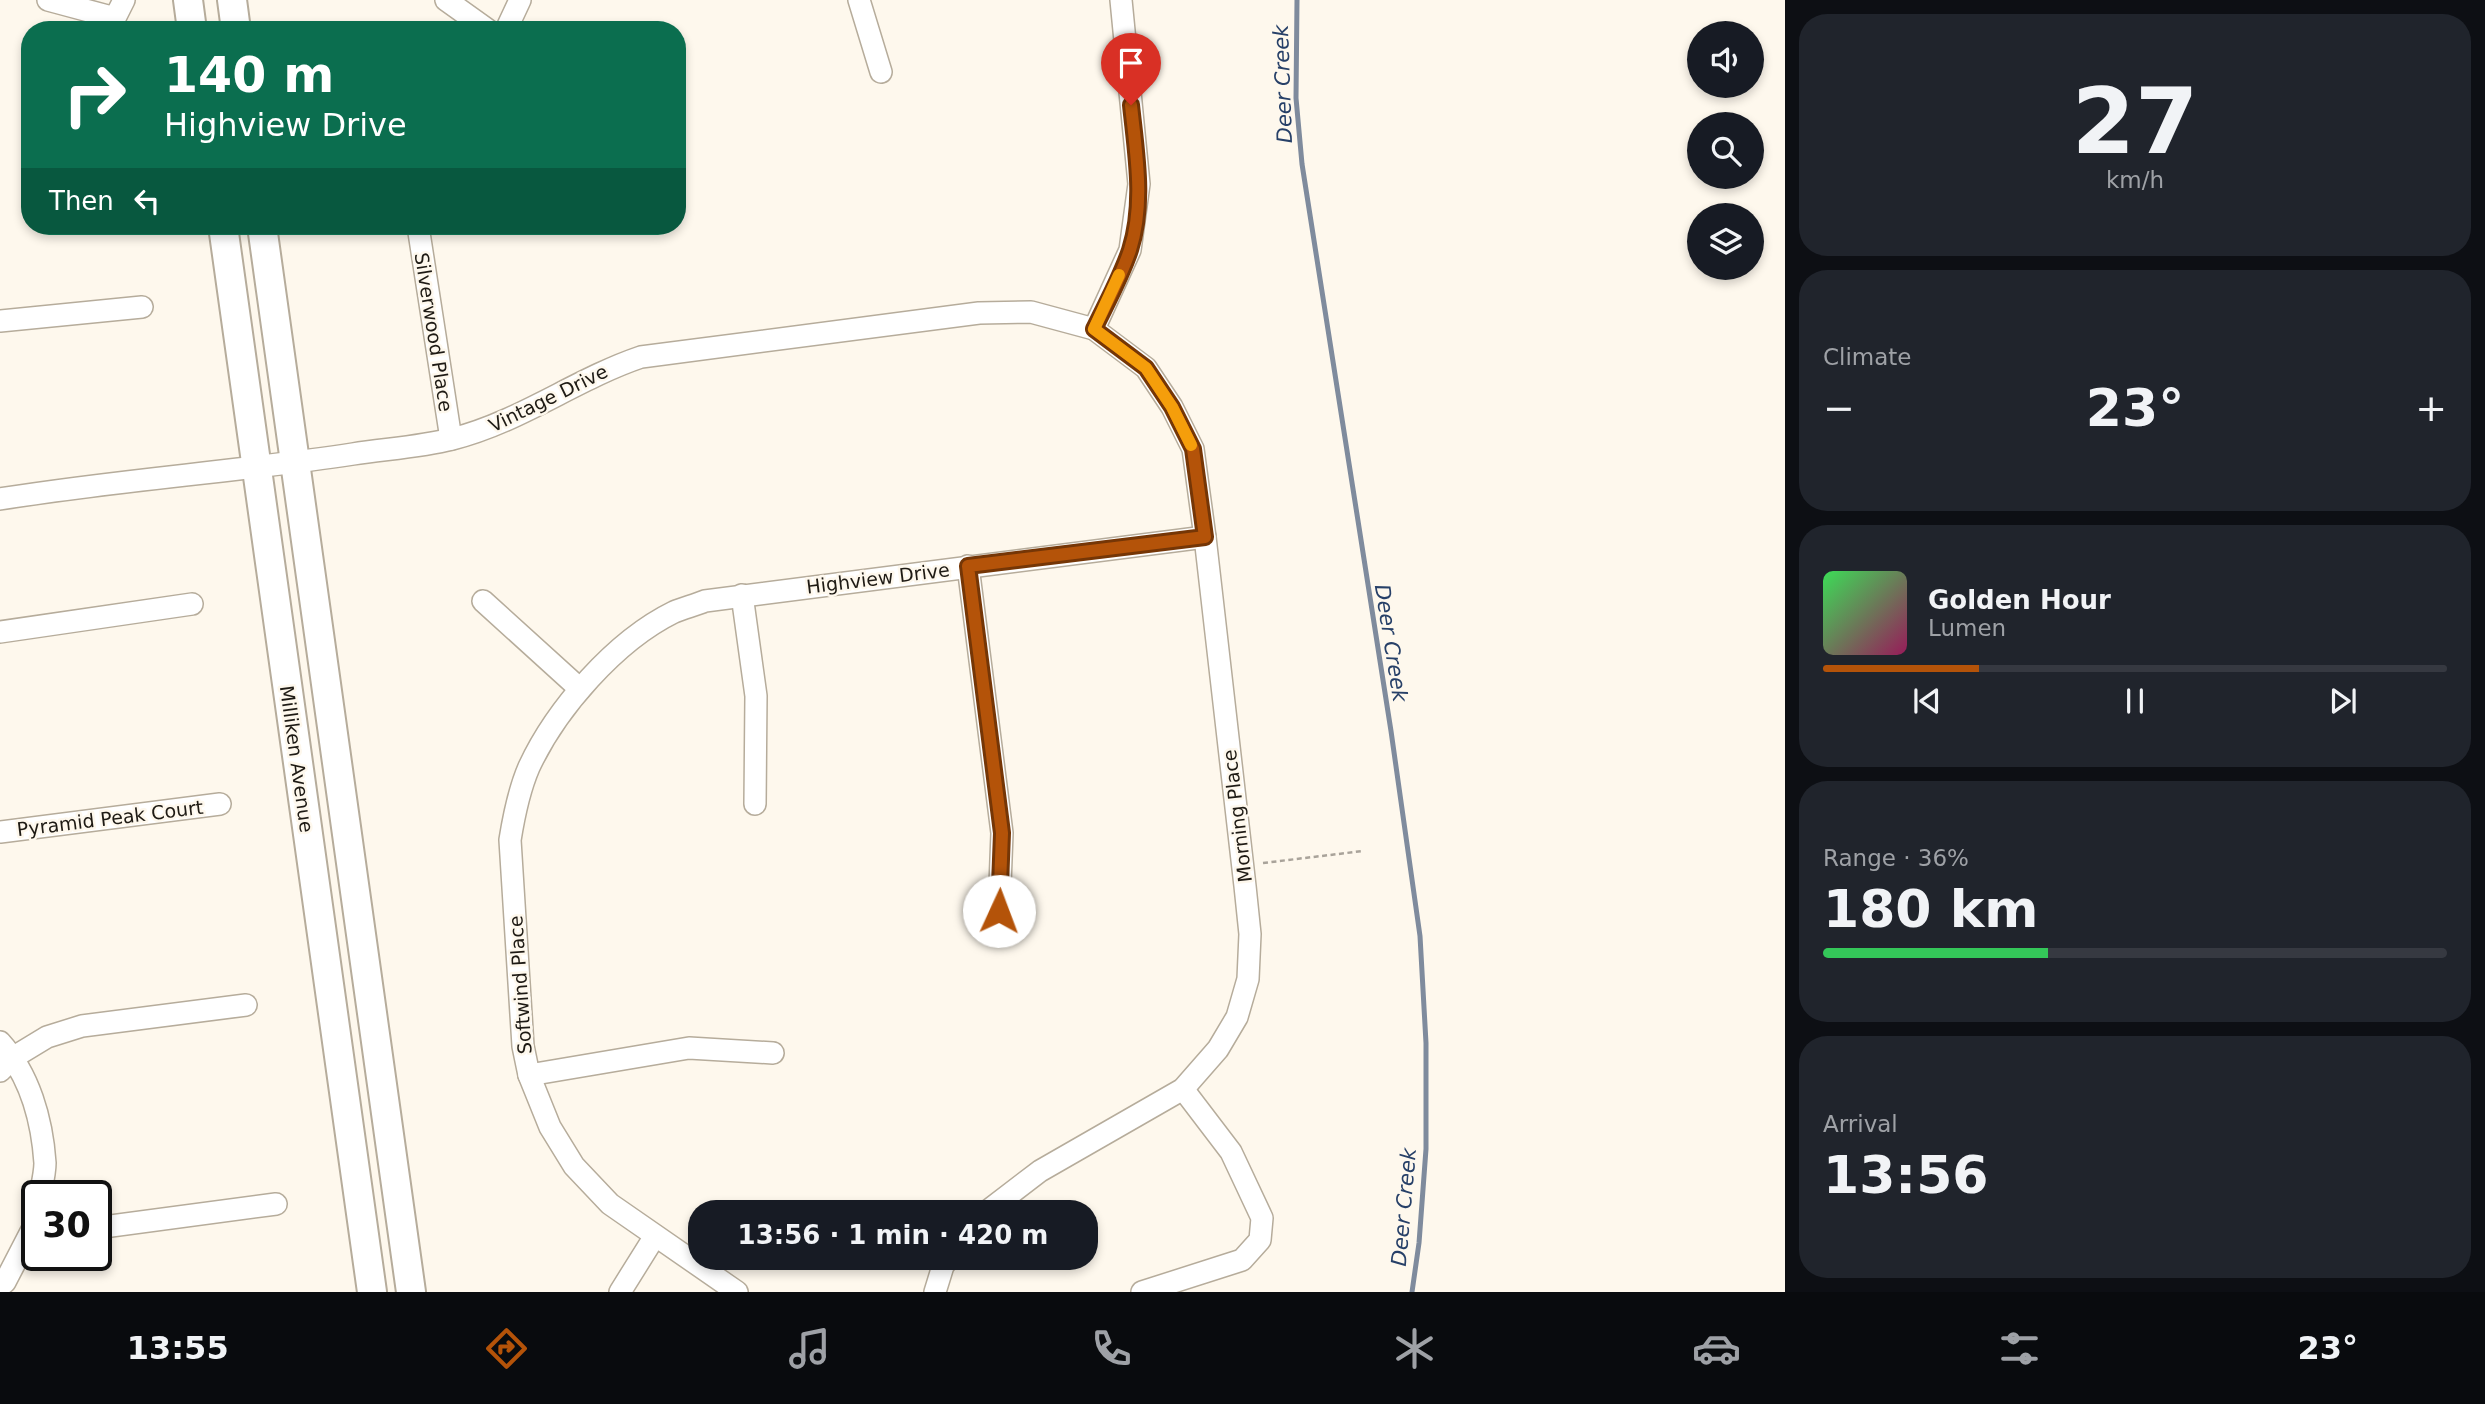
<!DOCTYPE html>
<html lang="en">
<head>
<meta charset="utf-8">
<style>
  :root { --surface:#171b24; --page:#20242c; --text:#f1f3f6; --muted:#9ea1a6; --line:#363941; --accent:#b45309 }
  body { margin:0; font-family:"DejaVu Sans",sans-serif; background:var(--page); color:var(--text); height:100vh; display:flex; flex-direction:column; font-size:26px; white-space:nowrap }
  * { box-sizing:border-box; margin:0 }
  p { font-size:23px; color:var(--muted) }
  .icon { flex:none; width:38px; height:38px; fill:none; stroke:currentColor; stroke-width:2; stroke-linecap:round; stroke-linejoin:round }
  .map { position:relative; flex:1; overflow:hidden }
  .panel { display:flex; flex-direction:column; gap:14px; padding:14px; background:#0d0f14; width:700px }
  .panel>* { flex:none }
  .banner { position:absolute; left:21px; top:21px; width:665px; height:214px; border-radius:28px; box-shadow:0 4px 10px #0003; background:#0b6e4f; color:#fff; overflow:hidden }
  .controls { position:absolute; left:1687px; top:21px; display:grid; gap:14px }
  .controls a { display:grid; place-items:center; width:77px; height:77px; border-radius:50%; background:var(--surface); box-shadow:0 4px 10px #0003; font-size:35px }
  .speed { position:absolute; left:21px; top:1180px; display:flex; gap:14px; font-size:35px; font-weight:700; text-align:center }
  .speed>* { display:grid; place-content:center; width:91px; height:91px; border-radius:50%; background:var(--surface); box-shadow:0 4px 10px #0003; line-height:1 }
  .speed .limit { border:4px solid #111; border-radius:10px; background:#fff; color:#111 }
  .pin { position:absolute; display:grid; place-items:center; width:60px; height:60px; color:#fff; margin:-72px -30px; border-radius:50% 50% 50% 0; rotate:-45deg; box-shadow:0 0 7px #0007 }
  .pin .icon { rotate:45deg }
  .me { position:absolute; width:77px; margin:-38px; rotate:2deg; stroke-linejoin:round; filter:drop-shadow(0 0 5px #0008) }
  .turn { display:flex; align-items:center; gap:24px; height:147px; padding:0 28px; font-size:32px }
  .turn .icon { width:91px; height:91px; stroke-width:2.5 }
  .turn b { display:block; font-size:49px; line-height:60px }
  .then { display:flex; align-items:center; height:66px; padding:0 28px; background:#0003; gap:14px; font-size:26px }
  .big { font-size:52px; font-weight:700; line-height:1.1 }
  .panel .widget { flex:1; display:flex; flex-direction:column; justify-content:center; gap:10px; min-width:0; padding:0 24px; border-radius:28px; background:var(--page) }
  .panel .dial { align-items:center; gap:0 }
  .dial b { font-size:91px; line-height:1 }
  .song { display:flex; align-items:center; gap:21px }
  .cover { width:84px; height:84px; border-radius:10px; background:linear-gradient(135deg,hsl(130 70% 55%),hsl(330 70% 35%)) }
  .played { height:7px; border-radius:4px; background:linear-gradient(90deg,var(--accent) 25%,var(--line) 25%) }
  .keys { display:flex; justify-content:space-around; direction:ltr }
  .heat { display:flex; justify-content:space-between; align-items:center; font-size:38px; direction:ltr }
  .charge { height:10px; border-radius:5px; background:linear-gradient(90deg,#34c759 36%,var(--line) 0) }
  .trip { position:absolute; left:688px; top:1200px; width:410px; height:70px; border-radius:28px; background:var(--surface); box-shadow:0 4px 10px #0003; font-weight:700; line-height:70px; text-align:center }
  .menu { display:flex; height:112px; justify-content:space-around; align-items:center; background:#090b0e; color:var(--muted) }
  .menu .icon { width:49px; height:49px }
  .menu .current { color:var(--accent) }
  .menu b { font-size:32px; color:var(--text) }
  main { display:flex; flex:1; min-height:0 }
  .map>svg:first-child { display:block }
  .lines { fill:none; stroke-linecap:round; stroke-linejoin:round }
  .stream { stroke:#7f8b9d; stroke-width:5 }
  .minor-casing { stroke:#b6ac9b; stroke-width:24 }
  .major-casing { stroke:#b6ac9b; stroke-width:32 }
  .path { stroke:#a9a39a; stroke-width:2.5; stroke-dasharray:5 3.5; stroke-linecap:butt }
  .minor { stroke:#fff; stroke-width:21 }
  .major { stroke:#fff; stroke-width:28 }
  .route-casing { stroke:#753606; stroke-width:18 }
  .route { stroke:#b45309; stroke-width:12 }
  .slow { stroke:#f59e0b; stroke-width:12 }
  .labels { text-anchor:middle; stroke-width:5; stroke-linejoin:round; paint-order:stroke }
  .street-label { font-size:19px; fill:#1e1a14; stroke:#fef8ed }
  .water-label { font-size:21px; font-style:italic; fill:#274068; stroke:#fef8ed }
</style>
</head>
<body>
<main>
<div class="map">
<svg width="1785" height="1292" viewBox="0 0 1785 1292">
  <rect width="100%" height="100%" fill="#fef8ed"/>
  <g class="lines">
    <path class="stream" d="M1297 0 1296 98 1302 164 1391 731 1420 936 1426 1043V1149L1419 1243 1412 1292"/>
    <g class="minor-casing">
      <g id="minor">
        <path d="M48 0 115 18 124 0"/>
        <path d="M446 0 488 30"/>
        <path d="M859 0 881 72"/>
        <path d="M506 30 520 0"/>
        <path d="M418 226 451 439"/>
        <path d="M0 321 142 307"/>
        <path d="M1094 329 1130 250 1139 184 1121 0"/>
        <path d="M0 499C117 480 235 472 353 454 385 449 420 447 452 439 520 422 576 379 641 357L979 313 1031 312 1094 329 1146 368 1172 407 1193 449 1205 537 1245 886 1250 934 1248 979 1237 1017 1218 1049 1183 1089 1040 1171 985 1213"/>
        <path d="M968 566 1002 833 999 911"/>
        <path d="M742 595 756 696 755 804"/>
        <path d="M483 601 580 689"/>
        <path d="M0 632 192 604"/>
        <path d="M0 832 220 804"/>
        <path d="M0 1042C29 1074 42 1119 45 1163 45 1173 42 1185 40 1195"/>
        <path d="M0 1071 14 1057 47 1037 82 1026 246 1005"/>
        <path d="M529 1075 689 1048 773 1053"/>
        <path d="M96 1228 276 1204"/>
        <path d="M0 1286 5 1282 37 1220"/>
        <path d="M620 1292 655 1236"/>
        <path d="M737 1292 610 1204 574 1166 550 1127 529 1075 523 1046 510 840C514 815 519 790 529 767 556 709 615 641 674 612 684 608 695 605 705 601L1205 537"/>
        <path d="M935 1292 943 1266 949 1258"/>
        <path d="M1142 1292 1242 1260 1260 1240 1262 1218 1231 1152 1183 1089"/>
      </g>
    </g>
    <g class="major-casing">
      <g id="major">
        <path d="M188 0 192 30"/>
        <path d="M232 0 236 30"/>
        <path d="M223 226 372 1292"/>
        <path d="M262 226 411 1292"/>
      </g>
    </g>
    <path class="path" d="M1263 863 1363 851"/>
    <use href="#minor" class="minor"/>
    <use href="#major" class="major"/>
  </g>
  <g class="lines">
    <g class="route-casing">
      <path id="route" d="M999 911 1002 833 968 566 1205 537 1193 449 1172 407 1146 368 1094 329C1106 304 1121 277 1130 250 1145 203 1136 153 1131 105"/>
    </g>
    <use href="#route" class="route"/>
    <path class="slow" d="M1119 275 1094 329 1146 368 1172 407 1191 445"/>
  </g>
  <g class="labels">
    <g class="street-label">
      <text transform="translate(434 332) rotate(81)" y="7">Silverwood Place</text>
      <text transform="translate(548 398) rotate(-26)" y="7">Vintage Drive</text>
      <text transform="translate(878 578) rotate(-7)" y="7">Highview Drive</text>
      <text transform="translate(297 759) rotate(82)" y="7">Milliken Avenue</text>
      <text transform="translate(1237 816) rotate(-97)" y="7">Morning Place</text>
      <text transform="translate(110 818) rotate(-7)" y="7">Pyramid Peak Court</text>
      <text transform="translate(520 985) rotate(-94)" y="7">Softwind Place</text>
    </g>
    <g class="water-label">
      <text transform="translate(1283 84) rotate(-92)" y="7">Deer Creek</text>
      <text transform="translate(1391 643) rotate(81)" y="7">Deer Creek</text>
      <text transform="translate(1404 1207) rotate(-85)" y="7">Deer Creek</text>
    </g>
  </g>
</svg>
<div class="controls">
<a><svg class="icon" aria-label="sound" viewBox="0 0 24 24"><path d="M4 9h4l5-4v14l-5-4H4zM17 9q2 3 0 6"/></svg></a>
<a><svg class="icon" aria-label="search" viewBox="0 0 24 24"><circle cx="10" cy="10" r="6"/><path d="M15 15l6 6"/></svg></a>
<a><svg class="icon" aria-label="layers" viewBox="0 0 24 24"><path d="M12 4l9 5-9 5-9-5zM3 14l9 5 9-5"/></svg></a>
</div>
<div class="speed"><div class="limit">30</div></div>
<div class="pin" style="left:1131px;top:105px;background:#d93025"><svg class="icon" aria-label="arrive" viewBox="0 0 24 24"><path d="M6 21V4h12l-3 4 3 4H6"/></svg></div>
<svg class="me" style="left:999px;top:911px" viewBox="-20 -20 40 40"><circle r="19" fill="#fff"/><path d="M0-13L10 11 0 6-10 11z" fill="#b45309"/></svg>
<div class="trip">13:56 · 1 min · 420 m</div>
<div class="banner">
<div class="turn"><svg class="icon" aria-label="right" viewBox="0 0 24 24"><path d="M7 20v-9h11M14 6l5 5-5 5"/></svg><div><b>140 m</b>Highview Drive</div></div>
<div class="then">Then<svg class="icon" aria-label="left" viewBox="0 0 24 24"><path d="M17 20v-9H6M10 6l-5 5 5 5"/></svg></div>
</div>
</div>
<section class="panel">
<div class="widget dial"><b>27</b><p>km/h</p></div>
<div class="widget"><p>Climate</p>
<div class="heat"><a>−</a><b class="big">23°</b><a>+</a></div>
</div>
<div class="widget">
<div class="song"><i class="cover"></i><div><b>Golden Hour</b><p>Lumen</p></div></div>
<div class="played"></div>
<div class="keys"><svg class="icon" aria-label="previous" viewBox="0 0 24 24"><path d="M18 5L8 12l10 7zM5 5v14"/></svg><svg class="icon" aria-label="pause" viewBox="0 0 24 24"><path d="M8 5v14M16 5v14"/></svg><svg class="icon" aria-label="next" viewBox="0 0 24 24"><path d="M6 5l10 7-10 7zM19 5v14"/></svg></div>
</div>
<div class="widget"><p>Range · 36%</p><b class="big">180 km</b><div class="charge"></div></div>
<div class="widget"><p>Arrival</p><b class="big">13:56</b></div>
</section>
</main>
<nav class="menu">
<b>13:55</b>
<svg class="icon current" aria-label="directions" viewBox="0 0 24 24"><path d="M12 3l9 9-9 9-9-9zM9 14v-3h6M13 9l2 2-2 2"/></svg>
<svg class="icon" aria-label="music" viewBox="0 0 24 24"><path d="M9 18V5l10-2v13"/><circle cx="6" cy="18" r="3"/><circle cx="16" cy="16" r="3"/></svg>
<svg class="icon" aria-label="phone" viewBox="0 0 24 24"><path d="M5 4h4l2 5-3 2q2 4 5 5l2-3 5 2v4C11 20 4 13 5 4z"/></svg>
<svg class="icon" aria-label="climate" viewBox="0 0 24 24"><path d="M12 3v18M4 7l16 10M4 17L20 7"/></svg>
<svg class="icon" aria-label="car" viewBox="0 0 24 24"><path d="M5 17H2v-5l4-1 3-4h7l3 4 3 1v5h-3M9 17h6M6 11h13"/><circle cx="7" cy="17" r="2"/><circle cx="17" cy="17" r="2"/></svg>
<svg class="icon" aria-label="filters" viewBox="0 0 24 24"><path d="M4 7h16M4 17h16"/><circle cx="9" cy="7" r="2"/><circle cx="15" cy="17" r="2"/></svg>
<b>23°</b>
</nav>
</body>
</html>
